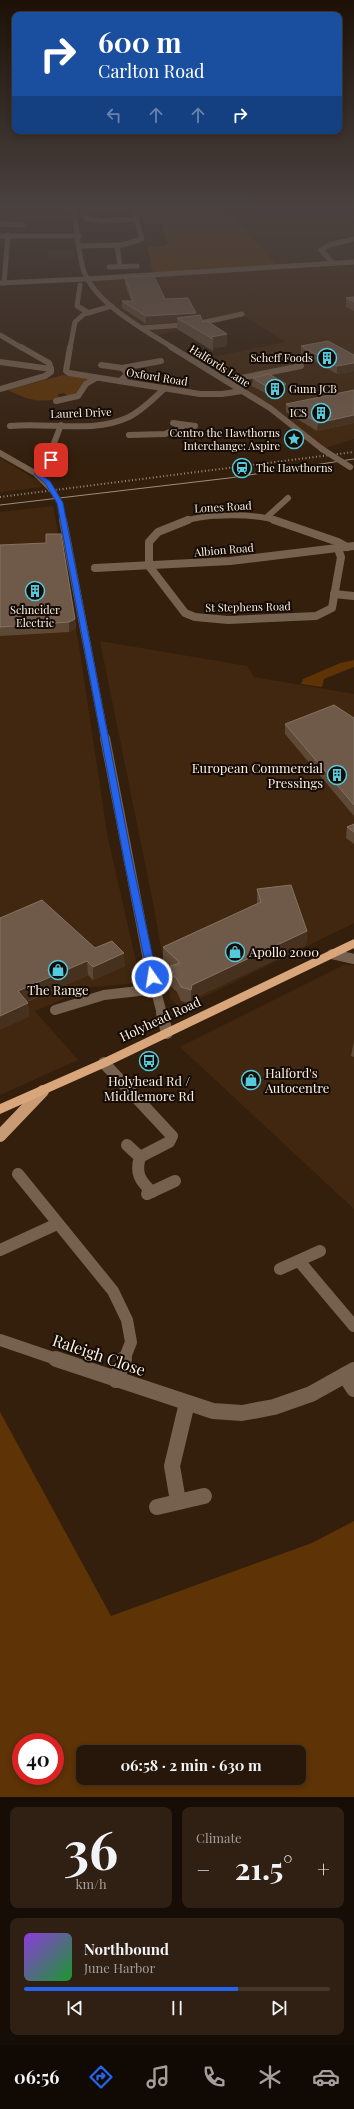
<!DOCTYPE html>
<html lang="en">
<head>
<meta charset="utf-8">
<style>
  :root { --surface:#27170a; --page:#2f2013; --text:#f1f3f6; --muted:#a49f9c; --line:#43362b; --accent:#2563eb }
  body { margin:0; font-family:"Playfair Display",serif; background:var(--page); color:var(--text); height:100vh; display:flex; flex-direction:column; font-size:15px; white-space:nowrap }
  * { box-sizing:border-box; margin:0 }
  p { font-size:13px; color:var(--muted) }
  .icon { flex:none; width:22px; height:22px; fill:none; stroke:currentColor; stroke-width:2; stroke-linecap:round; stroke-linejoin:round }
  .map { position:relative; height:1797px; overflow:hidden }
  .drawer { display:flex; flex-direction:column; gap:10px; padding:10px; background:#150d06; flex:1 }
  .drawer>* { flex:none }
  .hud { position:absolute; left:12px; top:12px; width:330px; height:122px; border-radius:8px; box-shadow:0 2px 6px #0003,0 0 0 1px var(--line); background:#1a4fa0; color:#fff; overflow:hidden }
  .speed { position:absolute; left:12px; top:1733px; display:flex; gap:8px; font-size:20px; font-weight:700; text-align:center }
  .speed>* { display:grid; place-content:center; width:52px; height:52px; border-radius:50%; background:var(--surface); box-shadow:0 2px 6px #0003,0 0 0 1px var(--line); line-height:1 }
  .speed .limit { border:6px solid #d22; background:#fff; color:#111 }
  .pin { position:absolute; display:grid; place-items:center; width:34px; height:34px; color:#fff; margin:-17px; border-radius:8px; box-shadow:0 2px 6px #0006 }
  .me { position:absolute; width:44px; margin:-22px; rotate:347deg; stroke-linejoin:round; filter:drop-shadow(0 0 3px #0008) }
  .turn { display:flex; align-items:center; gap:14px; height:84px; padding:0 20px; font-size:18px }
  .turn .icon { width:52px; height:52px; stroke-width:2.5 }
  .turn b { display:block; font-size:28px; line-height:34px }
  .lanes { display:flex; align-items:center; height:38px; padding:0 20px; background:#0003; justify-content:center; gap:20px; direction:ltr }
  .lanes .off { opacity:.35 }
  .big { font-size:30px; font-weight:700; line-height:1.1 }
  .drawer .tile { flex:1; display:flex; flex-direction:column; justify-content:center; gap:6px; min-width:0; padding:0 14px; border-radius:8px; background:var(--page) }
  .drawer .dial { align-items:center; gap:0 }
  .dial b { font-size:52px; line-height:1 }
  .song { display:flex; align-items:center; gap:12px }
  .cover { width:48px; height:48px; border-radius:6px; background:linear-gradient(135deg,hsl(270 70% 55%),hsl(130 70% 35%)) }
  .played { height:4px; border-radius:2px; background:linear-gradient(90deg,var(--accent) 70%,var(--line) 70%) }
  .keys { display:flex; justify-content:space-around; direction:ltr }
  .heat { display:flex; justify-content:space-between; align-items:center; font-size:22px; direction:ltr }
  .drawer .tiles { flex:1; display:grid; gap:10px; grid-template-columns:1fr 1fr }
  .tile:last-child { grid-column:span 2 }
  .trip { position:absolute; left:76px; top:1745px; width:230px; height:40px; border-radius:8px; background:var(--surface); box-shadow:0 2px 6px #0003,0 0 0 1px var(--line); font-weight:700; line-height:40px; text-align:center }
  .tabs { display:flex; height:64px; justify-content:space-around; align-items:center; background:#100904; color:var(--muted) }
  .tabs .icon { width:28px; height:28px }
  .tabs .active { color:var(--accent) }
  .tabs b { font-size:18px; color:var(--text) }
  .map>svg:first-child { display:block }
  .built { fill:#41270f }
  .green { fill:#5e3305; fill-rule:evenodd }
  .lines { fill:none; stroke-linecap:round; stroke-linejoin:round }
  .minor-far5 { stroke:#76604e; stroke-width:5 }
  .minor-far4 { stroke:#76604e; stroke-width:6 }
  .minor-far3 { stroke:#76604e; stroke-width:8 }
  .minor-far2 { stroke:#76604e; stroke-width:10 }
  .minor-far1 { stroke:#76604e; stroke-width:12 }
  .minor { stroke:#76604e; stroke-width:16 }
  .tertiary-far4 { stroke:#76604e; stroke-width:5 }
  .tertiary-far3 { stroke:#76604e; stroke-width:6 }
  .tertiary-far2 { stroke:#76604e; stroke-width:8 }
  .tertiary-far1 { stroke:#76604e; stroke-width:10 }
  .tertiary { stroke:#76604e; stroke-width:12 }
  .primary { stroke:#c99b75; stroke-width:12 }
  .trunk { fill:#d9a67c; fill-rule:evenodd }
  .tram { stroke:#9d8c7d; stroke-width:1 }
  .rail { stroke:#9d8c7d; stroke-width:2; stroke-dasharray:1 2.5; stroke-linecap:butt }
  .tertiary-bridge { stroke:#76604e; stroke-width:6 }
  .wall { fill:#5e4936 }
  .shaded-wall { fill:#46301e }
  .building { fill:#6f5a49; stroke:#857261 }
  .route { fill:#2563eb; stroke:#184099 }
  .labels { text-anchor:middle; stroke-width:4; stroke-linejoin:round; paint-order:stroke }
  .far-poi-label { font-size:11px; fill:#fdefe3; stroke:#150c05; text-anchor:end }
  .far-street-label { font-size:11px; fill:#fdefe3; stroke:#150c05 }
  .poi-label { font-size:13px; fill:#fdefe3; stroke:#150c05; text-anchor:start }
  .street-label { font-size:13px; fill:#fdefe3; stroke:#150c05 }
  .near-street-label { font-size:16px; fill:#fdefe3; stroke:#150c05 }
</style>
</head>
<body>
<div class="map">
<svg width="354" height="1797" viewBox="0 0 354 1797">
  <rect width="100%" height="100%" fill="#341f0d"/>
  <g class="built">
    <path d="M0 210H68L72 221 10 218 5 223H0Z"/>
    <path d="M227 210H354V439L322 449 258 402 193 361 286 342 244 316 154 336 112 306 86 279 277 265Z"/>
    <path d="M47 250H74L75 259 48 260Z"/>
    <path d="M0 458 40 482 42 487 0 492Z"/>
    <path d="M53 506 79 646 108 839 141 983 91 987 35 1011 78 1060 0 1095V512Z"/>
    <path d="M100 641 247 666 254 677 354 694V923L181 1008 170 999 155 913Z"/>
    <path d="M344 965H354V1209L180 1047Z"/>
  </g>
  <g class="green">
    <path d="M140 210H227L277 265 153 273 147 246H164L168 243 161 224H142Z"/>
    <path d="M63 375 90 379 78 393 69 396 64 393 58 394 59 398C40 404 25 399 8 390Z"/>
    <path d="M354 660V667L324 679 322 687 301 684 303 679 340 663Z"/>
    <path d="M0 1412 111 1616 312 1543 354 1521V1797H0ZM21 1742H55V1776H21ZM83 1752H299V1778H83Z"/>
  </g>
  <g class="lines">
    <g class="minor-far5">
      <path d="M83 210 87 219 103 221 136 219"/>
      <path d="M0 224 23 225"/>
      <path d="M0 236H79"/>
      <path d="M117 245 120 266"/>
      <path d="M80 246 122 245 142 239 134 210"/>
      <path d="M333 263 321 250 329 245 354 239"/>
      <path d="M109 267 137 266"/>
      <path d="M0 283 86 279"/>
      <path d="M4 283 8 235"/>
      <path d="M80 285 77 306 89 313 92 312"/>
      <path d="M142 328 196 324 242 314"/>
      <path d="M0 335 22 348"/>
      <path d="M70 348 75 322 84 314 112 306"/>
    </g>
    <g class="minor-far4">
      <path d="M21 347 49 363 51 369"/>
      <path d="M70 347 66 371 69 373 200 394H222L242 391"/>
      <path d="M0 362 51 369"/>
      <path d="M101 365 122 368 128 374 120 381"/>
      <path d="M122 368 161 361"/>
      <path d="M226 381 301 366"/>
      <path d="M0 389 45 376 51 372V369"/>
      <path d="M56 401 78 396 86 384 96 378"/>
      <path d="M173 423 195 426"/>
      <path d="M10 426C49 422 93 434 129 417 143 410 154 398 165 388"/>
      <path d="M129 435 165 434 183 426"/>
      <path d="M54 443 61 425"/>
      <path d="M37 474 48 469 50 457"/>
      <path d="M267 517 288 498"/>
      <path d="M185 521C206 514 256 513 277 521"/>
    </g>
    <g class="minor-far3">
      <path d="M188 520 158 532 149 542V566L185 613 195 617 228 620 316 616 332 608 341 557 338 549"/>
      <path d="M274 520 338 542 347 547"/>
      <path d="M95 568 230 561 354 546"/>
      <path d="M334 594 354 596"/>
    </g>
    <path class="minor-far2" d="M55 1010 104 995 156 989"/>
    <g class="minor-far1">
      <path d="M104 1063 172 1136 169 1142 140 1157"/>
      <path d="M127 1145 140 1157C135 1173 140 1181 152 1192"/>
      <path d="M18 1174 113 1291 127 1320 131 1342 124 1360"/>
      <path d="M147 1194 175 1181"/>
      <path d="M0 1250 57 1224"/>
      <path d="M299 1261 354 1326"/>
      <path d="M280 1269 320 1251"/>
      <path d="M0 1340 59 1360"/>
    </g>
    <g class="minor">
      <path d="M56 1359 213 1411 242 1413 274 1407 311 1394 354 1370"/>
      <path d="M345 1375 354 1389"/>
      <path d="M116 1380 124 1359"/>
      <path d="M178 1501 172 1466 187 1403"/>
      <path d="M157 1507 204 1496"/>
    </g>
    <g class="tertiary-far4">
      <path d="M74 210C77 227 78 258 85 274 98 305 145 330 173 348"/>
      <path d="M86 279 354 262"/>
    </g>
    <g class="tertiary-far3">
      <path d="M171 347 270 408 322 449"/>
      <path d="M0 453 35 473 52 490"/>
      <path d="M60 503 63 521"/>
    </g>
    <path class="tertiary-far2" d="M63 520 105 739"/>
    <g class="tertiary-far1">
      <path d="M105 738 149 965 162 1014"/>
      <path d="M332 954 354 959"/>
    </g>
    <path class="tertiary" d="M162 1013 167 1033"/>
    <path class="primary" d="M0 1136 43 1091"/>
    <path class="trunk" d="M354 939V948L108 1066 0 1114V1104L100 1060Z"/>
    <path class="tram" d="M0 505 229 478 354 459"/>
    <path class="rail" d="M0 497 354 452"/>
    <g class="tertiary-bridge">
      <path d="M322 449 350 467"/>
      <path d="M52 490 60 503"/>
    </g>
  </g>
  <g class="wall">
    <path d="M125 277 196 316 203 322 227 346 213 348V351L177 329V321L146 324 122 308V301H131L125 284Z"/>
    <path d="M354 297V311L346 307V298Z"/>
    <path d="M301 346 354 355V371L337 374 301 353Z"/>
    <path d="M253 378 286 392 269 395 252 386Z"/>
    <path d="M354 390V423L317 431 286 412V404Z"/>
    <path d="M0 545 75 619 76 628 69 632 0 636Z"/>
    <path d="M354 718V816L285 734V724Z"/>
    <path d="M354 824V844L346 838 347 827Z"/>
    <path d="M257 889 307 931 306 945 192 999 191 1004 181 1001 177 992 165 981V968L169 966 163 960V947L257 904Z"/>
    <path d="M0 918 95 948 125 966 93 980 88 975 27 1002 28 1003 29 1017Z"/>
    <path d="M354 1042V1057L351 1056 353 1046Z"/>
  </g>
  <g class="shaded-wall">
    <path d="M196 313V320L177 318V321L146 324V316Z"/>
    <path d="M227 334V346L213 348V339L211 337Z"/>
    <path d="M354 363V371L337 374V366Z"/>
    <path d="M286 384V392L269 395V388Z"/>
    <path d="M354 415V423L317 431 318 423Z"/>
    <path d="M75 619 76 628 69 632V622Z"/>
    <path d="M307 931 306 945 192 999 191 1004V990L192 985Z"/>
    <path d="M124 953 125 966 93 980V967Z"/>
    <path d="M87 961 88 975 19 1005 18 991Z"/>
    <path d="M28 1003 29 1017 0 1030V1016Z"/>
  </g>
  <g class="building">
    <path d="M154 276 165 299 188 298 196 313 146 316 122 301H133L125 277Z"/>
    <path d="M354 297V302L346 298Z"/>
    <path d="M200 315 203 322 207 321 227 334 211 337 213 339 177 318Z"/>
    <path d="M328 341 354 355V363L337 366 301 346Z"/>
    <path d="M269 374 286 384 269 388 253 378Z"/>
    <path d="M354 390V415L318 423 286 404Z"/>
    <path d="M46 534H61L75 619 69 622 0 627V545L46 543Z"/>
    <path d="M334 705 354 718V805L285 724Z"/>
    <path d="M354 824V832L347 827Z"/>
    <path d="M291 885 307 931 192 985 191 990 181 987 177 979 165 968 180 963 163 947 261 902 257 889Z"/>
    <path d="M42 900 95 948 112 941 124 953 93 967 87 961 18 991 28 1003 0 1016V918Z"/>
  </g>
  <linearGradient id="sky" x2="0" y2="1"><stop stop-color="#1d1107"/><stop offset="0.45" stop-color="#4a4240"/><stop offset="1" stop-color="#4a4240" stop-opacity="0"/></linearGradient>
  <rect width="354" height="462" fill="url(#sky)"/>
  <path class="route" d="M51 458 54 460 50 470 41 475 50 481 63 503 133 865 157 977 152 980 148 977 125 865 57 503 45 483 34 474 46 468 48 460Z"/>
  <defs>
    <g id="building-ring" transform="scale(1)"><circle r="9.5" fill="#150c05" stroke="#54cade" stroke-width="1.5"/><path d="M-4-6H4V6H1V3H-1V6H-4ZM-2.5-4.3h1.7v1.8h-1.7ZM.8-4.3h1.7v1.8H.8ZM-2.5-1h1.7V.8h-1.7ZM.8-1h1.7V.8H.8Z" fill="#54cade"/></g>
    <g id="sight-ring" transform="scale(1)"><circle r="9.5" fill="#150c05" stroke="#54cade" stroke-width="1.5"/><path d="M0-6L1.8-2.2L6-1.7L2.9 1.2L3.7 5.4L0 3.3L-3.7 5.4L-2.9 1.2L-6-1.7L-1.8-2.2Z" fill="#54cade"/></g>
    <g id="station-ring" transform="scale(1)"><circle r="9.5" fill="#150c05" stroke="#54cade" stroke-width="1.5"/><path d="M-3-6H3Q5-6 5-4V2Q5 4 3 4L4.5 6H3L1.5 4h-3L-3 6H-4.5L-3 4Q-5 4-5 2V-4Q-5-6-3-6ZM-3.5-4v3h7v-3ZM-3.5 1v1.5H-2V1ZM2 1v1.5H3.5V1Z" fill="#54cade"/></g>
    <g id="shop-ring" transform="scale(1)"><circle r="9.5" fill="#150c05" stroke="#54cade" stroke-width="1.5"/><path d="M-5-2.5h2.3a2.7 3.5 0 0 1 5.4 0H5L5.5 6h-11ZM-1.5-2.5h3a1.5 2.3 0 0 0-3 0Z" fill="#54cade"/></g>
    <g id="bus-ring" transform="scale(1)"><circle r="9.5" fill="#150c05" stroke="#54cade" stroke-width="1.5"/><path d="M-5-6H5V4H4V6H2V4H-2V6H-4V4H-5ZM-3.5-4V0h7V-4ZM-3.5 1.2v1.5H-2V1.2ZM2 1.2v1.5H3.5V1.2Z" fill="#54cade"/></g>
  </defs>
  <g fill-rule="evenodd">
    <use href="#building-ring" x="327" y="358"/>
    <use href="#building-ring" x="275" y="389"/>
    <use href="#building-ring" x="321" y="413"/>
    <use href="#sight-ring" x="294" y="439"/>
    <use href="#station-ring" x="242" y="468"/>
    <use href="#building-ring" x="35" y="591"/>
    <use href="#building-ring" x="337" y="775"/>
    <use href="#shop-ring" x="235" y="952"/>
    <use href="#shop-ring" x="58" y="970"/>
    <use href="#bus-ring" x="149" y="1061"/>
    <use href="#shop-ring" x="251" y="1080"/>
  </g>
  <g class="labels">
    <g class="far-poi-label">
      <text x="313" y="362">Scheff Foods</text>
      <text x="289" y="393" text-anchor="start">Gunn JCB</text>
      <text x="307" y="417">ICS</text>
      <text x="280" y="437">Centro the Hawthorns<tspan x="280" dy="13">Interchange: Aspire</tspan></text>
      <text x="256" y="472" text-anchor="start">The Hawthorns</text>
      <text x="35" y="614" text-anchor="middle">Schneider<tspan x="35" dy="13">Electric</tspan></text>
    </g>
    <g class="far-street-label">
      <text transform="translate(220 366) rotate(32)" y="4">Halfords Lane</text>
      <text transform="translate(157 377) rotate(9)" y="4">Oxford Road</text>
      <text transform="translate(81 413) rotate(-2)" y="4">Laurel Drive</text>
      <text transform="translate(223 507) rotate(-3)" y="4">Lones Road</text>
      <text transform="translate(224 550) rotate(-5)" y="4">Albion Road</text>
      <text transform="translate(248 607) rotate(-1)" y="4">St Stephens Road</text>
    </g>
    <g class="poi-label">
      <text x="323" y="773" text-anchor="end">European Commercial<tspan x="323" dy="15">Pressings</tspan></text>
      <text x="249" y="957">Apollo 2000</text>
      <text x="58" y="995" text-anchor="middle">The Range</text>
      <text x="265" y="1078">Halford's<tspan x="265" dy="15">Autocentre</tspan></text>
      <text x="149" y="1086" text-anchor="middle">Holyhead Rd /<tspan x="149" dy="15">Middlemore Rd</tspan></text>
    </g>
    <g class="street-label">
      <text transform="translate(160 1019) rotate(-25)" y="5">Holyhead Road</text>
    </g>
    <g class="near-street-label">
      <text transform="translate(99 1355) rotate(19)" y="6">Raleigh Close</text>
    </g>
  </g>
</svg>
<div class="speed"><div class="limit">40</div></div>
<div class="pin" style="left:51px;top:460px;background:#d93025"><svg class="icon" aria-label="arrive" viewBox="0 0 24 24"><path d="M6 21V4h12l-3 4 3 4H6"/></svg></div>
<svg class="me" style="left:152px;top:977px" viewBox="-20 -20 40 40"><circle r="17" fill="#2563eb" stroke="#fff" stroke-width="3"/><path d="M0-11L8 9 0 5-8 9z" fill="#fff"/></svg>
<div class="trip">06:58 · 2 min · 630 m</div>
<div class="hud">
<div class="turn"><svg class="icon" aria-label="right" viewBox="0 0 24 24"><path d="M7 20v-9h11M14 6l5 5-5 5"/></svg><div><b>600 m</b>Carlton Road</div></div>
<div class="lanes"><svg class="icon off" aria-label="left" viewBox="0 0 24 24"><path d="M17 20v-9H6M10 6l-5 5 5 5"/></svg><svg class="icon off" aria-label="ahead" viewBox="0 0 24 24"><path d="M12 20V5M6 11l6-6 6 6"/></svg><svg class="icon off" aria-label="ahead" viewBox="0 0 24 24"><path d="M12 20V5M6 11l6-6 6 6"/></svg><svg class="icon" aria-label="right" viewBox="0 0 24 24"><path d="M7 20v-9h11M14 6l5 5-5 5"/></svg></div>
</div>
</div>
<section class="drawer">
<div class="tiles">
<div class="tile dial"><b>36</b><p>km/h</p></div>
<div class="tile"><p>Climate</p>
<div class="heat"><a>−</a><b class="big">21.5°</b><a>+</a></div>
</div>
<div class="tile">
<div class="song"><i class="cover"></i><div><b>Northbound</b><p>June Harbor</p></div></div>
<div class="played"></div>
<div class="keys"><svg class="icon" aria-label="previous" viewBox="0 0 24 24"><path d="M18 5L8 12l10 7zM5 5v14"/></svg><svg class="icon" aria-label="pause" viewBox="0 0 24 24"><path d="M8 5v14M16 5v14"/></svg><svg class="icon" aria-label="next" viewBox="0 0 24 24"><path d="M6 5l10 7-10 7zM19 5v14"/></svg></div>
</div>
</div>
</section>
<nav class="tabs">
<b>06:56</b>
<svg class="icon active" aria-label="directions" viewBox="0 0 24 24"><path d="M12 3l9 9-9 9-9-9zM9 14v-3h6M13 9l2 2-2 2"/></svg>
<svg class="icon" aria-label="music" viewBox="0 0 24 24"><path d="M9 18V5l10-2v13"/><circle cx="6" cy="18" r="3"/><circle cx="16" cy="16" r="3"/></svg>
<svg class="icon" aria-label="phone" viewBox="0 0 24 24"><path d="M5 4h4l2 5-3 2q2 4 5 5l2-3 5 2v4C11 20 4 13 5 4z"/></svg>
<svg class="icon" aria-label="climate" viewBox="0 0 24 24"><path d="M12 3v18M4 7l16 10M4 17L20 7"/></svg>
<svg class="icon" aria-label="car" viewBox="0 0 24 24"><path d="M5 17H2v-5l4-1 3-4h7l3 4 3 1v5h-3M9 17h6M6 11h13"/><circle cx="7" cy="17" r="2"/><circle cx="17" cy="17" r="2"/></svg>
</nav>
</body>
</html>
